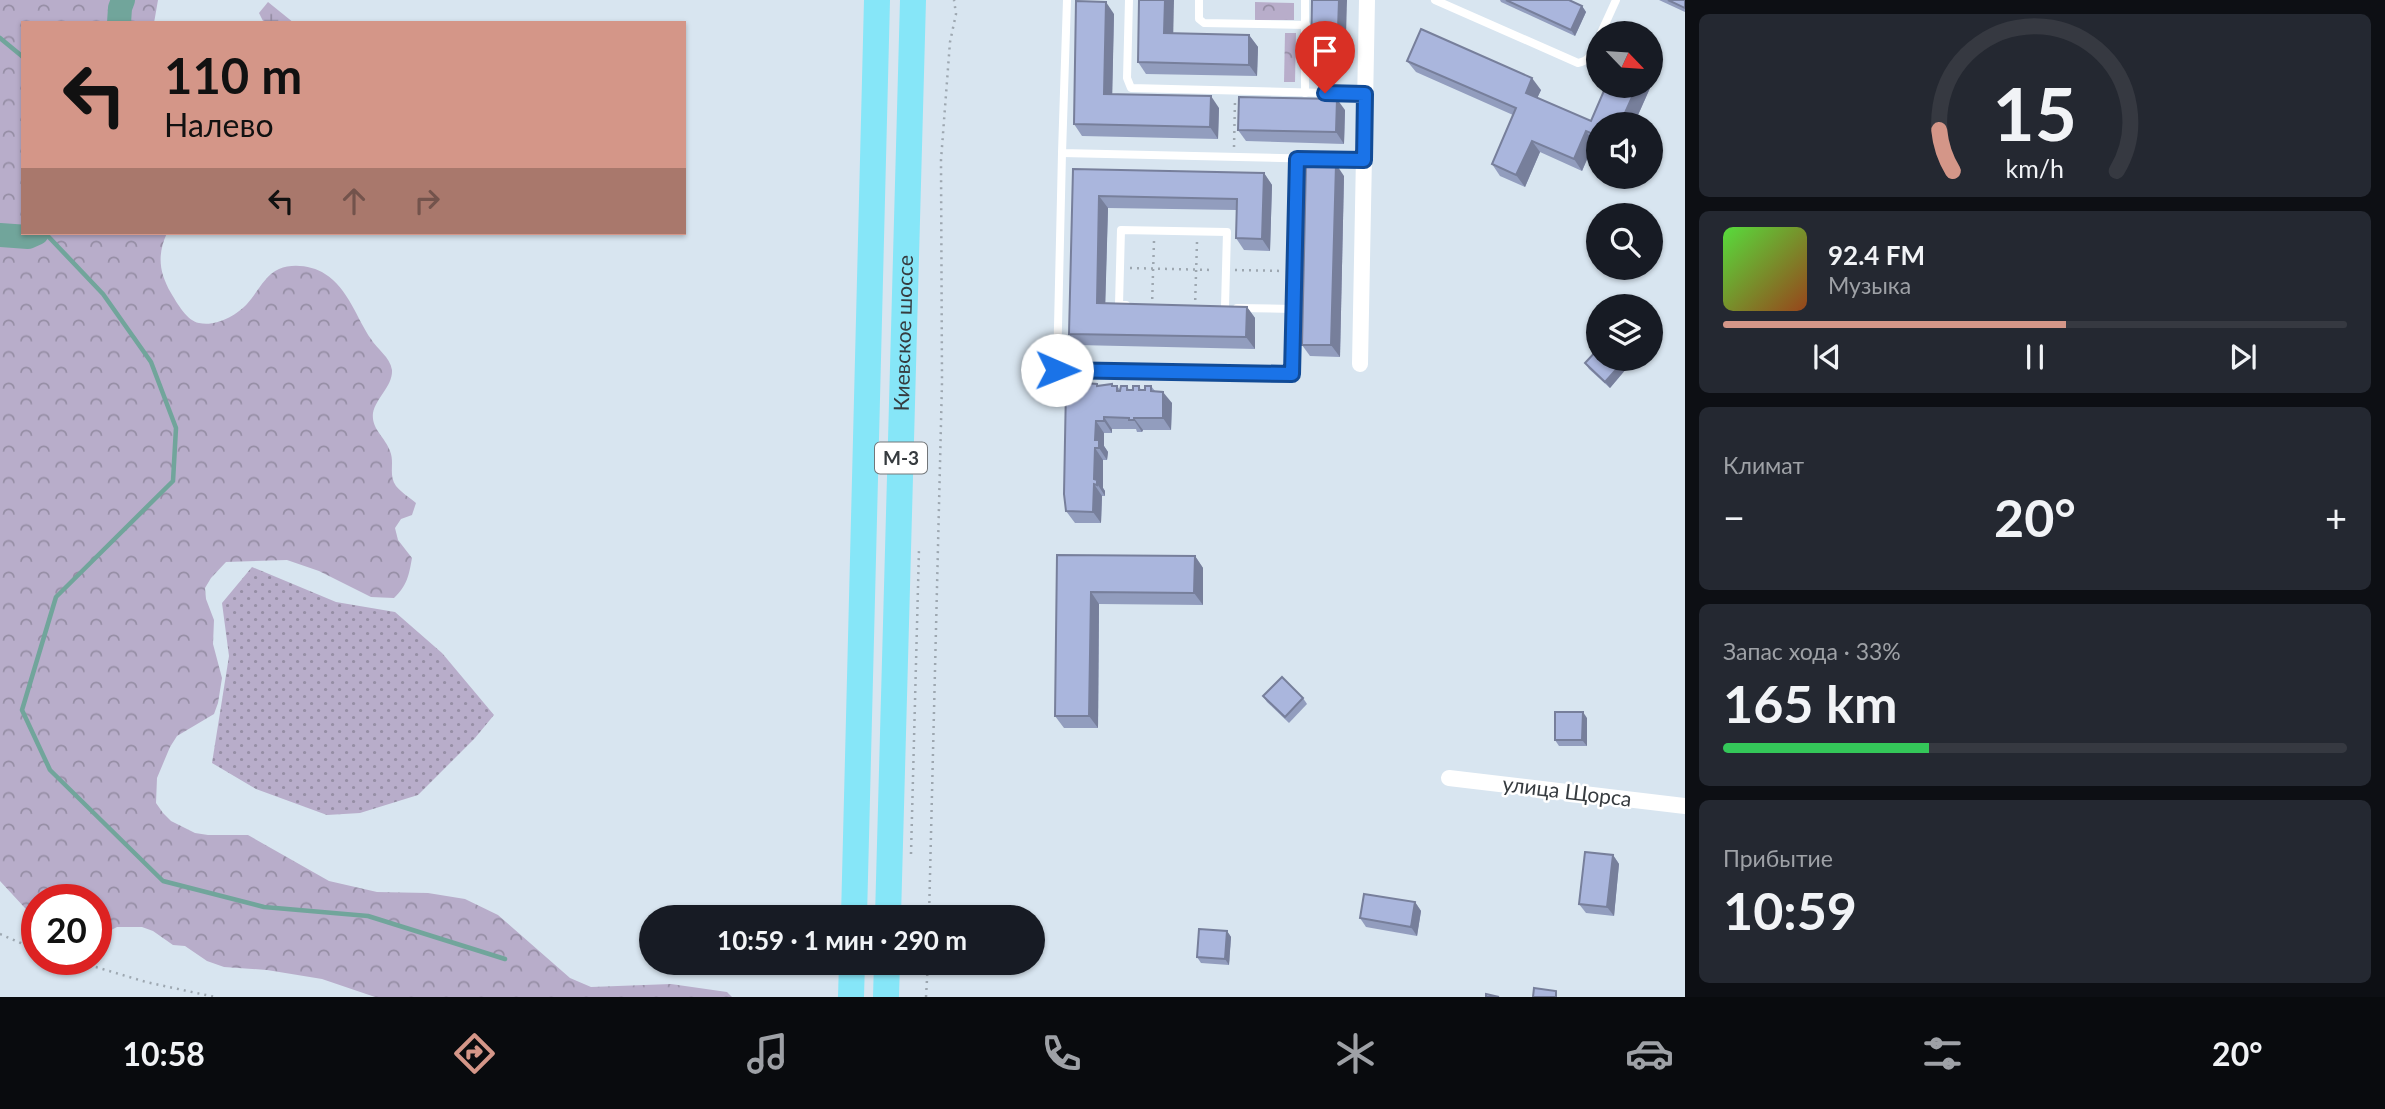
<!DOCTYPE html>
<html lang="ru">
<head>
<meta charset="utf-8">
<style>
  :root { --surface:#171b24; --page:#242831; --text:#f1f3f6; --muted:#9ea1a6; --line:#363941; --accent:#d49688 }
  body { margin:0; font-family:Lato,sans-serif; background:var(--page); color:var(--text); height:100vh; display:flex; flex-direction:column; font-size:26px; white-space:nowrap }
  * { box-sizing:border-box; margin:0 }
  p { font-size:23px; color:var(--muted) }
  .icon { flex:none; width:38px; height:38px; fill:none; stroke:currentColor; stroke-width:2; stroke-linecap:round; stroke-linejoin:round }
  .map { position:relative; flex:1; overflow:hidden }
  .sheet { display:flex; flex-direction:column; gap:14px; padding:14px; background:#0d0f14; width:700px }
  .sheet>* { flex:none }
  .guide { position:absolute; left:21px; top:21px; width:665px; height:214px; border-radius:0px; box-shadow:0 2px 5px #0004; background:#d49688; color:#111; overflow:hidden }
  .needle { width:46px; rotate:115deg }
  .tools { position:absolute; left:1586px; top:21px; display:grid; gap:14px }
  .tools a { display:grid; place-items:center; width:77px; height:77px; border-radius:50%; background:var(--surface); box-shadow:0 2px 5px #0004; font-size:35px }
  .speed { position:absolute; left:21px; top:884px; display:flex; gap:14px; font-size:35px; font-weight:700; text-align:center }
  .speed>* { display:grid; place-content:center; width:91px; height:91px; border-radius:50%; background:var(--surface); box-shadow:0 2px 5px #0004; line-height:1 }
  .speed .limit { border:10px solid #d22; background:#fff; color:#111 }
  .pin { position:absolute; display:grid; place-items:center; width:60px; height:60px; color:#fff; margin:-72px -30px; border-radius:50% 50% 50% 0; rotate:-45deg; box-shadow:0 0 7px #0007 }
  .pin .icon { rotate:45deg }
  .me { position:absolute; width:77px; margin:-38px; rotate:91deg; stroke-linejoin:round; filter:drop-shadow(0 0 5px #0008) }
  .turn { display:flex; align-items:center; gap:24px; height:147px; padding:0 28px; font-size:32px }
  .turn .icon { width:91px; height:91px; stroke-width:2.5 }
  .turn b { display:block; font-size:49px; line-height:60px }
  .lanes { display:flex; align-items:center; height:66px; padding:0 28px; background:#0003; justify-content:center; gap:35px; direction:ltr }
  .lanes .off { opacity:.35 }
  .big { font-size:52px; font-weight:700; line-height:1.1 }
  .sheet .tile { flex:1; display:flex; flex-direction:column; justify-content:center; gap:10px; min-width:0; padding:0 24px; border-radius:10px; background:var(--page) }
  .sheet .dial { align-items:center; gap:0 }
  .dial svg { height:182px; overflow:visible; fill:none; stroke:var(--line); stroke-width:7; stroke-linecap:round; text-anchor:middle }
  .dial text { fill:var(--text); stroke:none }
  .song { display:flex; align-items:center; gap:21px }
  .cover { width:84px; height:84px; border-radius:10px; background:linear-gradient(135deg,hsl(110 70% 55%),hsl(20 70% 35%)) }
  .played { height:7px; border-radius:4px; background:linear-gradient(90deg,var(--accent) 55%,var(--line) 55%) }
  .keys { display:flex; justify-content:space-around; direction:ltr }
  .heat { display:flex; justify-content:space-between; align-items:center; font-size:38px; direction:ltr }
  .charge { height:10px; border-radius:5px; background:linear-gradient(90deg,#34c759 33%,var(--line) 0) }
  .trip { position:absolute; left:639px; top:905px; width:406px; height:70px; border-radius:35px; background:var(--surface); box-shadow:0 2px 5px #0004; font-weight:700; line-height:70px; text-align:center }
  .menu { display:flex; height:112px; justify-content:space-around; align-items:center; background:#090b0e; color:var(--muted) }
  .menu .icon { width:49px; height:49px }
  .menu .active { color:var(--accent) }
  .menu b { font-size:32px; color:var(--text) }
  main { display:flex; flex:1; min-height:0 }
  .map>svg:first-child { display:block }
  .grass { fill:url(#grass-dots) }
  .forest { fill:url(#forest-crowns) }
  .wetland { fill:url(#wetland-marsh) }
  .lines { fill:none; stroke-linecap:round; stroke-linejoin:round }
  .stream { stroke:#71a59b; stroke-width:4.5 }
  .river { stroke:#71a59b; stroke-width:24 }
  .path { stroke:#9da7b0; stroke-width:2.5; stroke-dasharray:2 5; stroke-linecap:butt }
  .service { stroke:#fff; stroke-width:8 }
  .minor { stroke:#fff; stroke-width:16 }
  .trunk { stroke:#86e6f8; stroke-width:26 }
  .wall { fill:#929dbe }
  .shaded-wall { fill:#777f9b }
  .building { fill:#aab6dd; stroke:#777f9b; stroke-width:2 }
  .route-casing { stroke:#114b97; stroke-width:18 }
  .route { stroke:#1a73e8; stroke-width:12 }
  .labels { text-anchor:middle; stroke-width:5; stroke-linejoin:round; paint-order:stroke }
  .shield { fill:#fff; stroke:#727679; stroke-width:2 }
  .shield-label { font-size:19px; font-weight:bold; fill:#363b3f }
  .street-label { font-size:21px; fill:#363b3f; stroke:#fff }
</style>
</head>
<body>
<main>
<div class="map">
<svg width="1685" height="997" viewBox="0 0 1685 997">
  <defs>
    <pattern id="grass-dots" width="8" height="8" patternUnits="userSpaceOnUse" patternTransform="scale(1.75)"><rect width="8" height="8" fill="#b8adca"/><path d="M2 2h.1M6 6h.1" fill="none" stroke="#968ea5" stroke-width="1.8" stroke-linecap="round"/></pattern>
    <pattern id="forest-crowns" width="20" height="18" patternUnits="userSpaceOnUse" patternTransform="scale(1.75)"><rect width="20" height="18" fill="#b8adca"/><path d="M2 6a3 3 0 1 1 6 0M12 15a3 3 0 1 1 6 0" fill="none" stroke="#968ea5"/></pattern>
    <pattern id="wetland-marsh" width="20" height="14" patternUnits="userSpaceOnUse" patternTransform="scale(1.75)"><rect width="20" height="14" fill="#b8adca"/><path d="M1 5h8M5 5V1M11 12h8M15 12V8" fill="none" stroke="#968ea5"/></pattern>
  </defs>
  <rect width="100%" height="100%" fill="#d8e5f0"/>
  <path class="grass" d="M252 567 336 602 395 612 442 653 494 715 475 738 418 795 360 813 327 815 256 789 212 763 229 656 222 603Z"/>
  <g class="forest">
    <path d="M0 0H158L154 23H23V233H167C157 255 159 272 171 293 177 303 187 321 199 323 216 327 237 315 247 304 257 293 265 275 279 269 293 263 313 266 325 274 348 288 357 319 371 339 377 349 390 357 392 370 393 386 376 398 373 413 371 429 385 437 390 451 395 463 388 475 396 486 401 492 410 498 416 503L412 515 401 519 395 528 398 540 412 558C409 575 407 586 394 598L371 597 319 571 287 560 226 562 211 578 205 588 206 599 214 620 213 644 222 678 218 703 214 714 177 736 170 747 157 778 156 803 163 813 171 821 195 833 208 835H248L329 881 377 892 428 893 465 899 498 915 570 978 591 987 671 984 727 992 732 997H375L322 979 267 970 224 967 207 961 185 946 173 945 153 931 142 927H117L96 938V900H37V921L0 881Z"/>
    <path d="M1255 2 1294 3V20H1255Z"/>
    <path d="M1285 33H1296L1295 82H1284Z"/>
  </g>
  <path class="wetland" d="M268 2 294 23H264L259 13Z"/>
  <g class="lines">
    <g class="stream">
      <path d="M0 38 23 57"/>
      <path d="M45 233 103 294 151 362 176 428 173 481 56 597 22 710 50 770 163 881 264 907 368 916 505 959"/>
    </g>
    <g class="river">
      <path d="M119 23 120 8 123 0"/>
      <path d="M0 235 28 237 37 233"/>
    </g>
    <g class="path">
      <path d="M1234 147 1235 101"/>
      <path d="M1130 268 1214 270"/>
      <path d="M1235 270 1284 271"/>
      <path d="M1152 306 1154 241"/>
      <path d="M1195 307 1197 242"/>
      <path d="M911 854 919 549"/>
      <path d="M929 917 942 382 941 160 950 42 956 14 954 0"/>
      <path d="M0 934 37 950"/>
      <path d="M69 959 146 982 215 997"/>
      <path d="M926 997 928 962"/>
    </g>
    <g class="service">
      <path d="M1067 0 1062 153 1364 160"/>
      <path d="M1129 0 1127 78 1131 88 1365 94"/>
      <path d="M1199 0V19L1204 23 1306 25"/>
      <path d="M1435 0 1578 63C1590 61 1593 52 1598 41"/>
      <path d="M1601 33 1616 0"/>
      <path d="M1305 93V0"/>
      <path d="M1062 153 1057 370 1292 374 1297 159"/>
      <path d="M1126 305H1119L1121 230 1227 232 1225 307"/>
      <path d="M1237 308 1294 309"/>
    </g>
    <g class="minor">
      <path d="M1360 364 1367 0"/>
      <path d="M1449 778 1685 806"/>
    </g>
    <g class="trunk">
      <path d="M854 917 877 0"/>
      <path id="s1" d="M888 917 913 0"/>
      <path d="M851 997 852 962"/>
      <path d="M886 997 887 962"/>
    </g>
  </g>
  <g class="wall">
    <path d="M1312 0 1345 72H1319L1311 60Z"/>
    <path d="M1500 0H1569L1582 6 1586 12 1575 36 1501 2Z"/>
    <path d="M1659 0H1685V12Z"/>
    <path d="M1114 14 1112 94 1219 108 1218 139 1082 136 1074 124Z"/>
    <path d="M1173 34 1249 35 1258 47 1257 76 1146 74 1138 62Z"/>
    <path d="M1407 61 1541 90 1537 98 1591 121 1650 88 1634 124H1598V144L1594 143 1582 171 1540 152 1525 187 1500 176 1492 164 1513 115 1416 72Z"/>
    <path d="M1345 110 1344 144 1246 141 1238 130Z"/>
    <path d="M1073 169 1264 173 1272 185 1270 251 1244 250 1236 238V210L1108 208 1105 303 1247 307 1255 318V349L1077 345 1069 334Z"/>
    <path d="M1344 176 1340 357 1310 356 1302 345Z"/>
    <path d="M1585 363 1626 369 1610 388 1589 369Z"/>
    <path d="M1097 384 1098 386 1112 384 1113 386H1117L1120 390 1127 386 1129 390H1133L1139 386 1141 390H1145L1151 386 1155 391 1172 403 1171 430H1143L1142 432H1137L1136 429H1112V433H1104V446L1108 452 1107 460H1103V488L1105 491V496H1102L1101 523H1075L1066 511 1084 387Z"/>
    <path d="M1057 555 1195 556 1203 568V605L1099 604 1098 728H1064L1055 716Z"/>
    <path d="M1263 696 1303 698 1307 704 1289 723 1267 702Z"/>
    <path d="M1587 718V746H1559L1555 740Z"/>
    <path d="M1613 855 1619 864 1614 916 1586 913 1579 904Z"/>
    <path d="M1415 902 1421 911 1417 936 1366 927 1360 918Z"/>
    <path d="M1227 931 1231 937 1229 965 1201 963 1197 957Z"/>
  </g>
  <g class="shaded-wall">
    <path d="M1165 0H1174L1173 45 1164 33Z"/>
    <path d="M1339 0H1347L1345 72 1337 60Z"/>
    <path d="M1106 2 1114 14 1112 105 1104 94Z"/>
    <path d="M1582 6 1586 12 1575 36 1571 30Z"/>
    <path d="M1249 35 1258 47 1257 76 1249 65Z"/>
    <path d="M1532 78 1541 90 1534 105 1526 93Z"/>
    <path d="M1637 86H1648L1650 88 1634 124H1620Z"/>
    <path d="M1211 96 1219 108 1218 139 1210 127Z"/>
    <path d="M1337 99 1345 110 1344 144 1336 132Z"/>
    <path d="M1586 131 1594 143 1582 171 1574 159Z"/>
    <path d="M1532 141 1540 152 1525 187 1516 175Z"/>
    <path d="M1336 164 1344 176 1340 357 1331 345Z"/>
    <path d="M1264 173 1272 185 1270 251 1262 239Z"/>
    <path d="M1099 196 1108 208 1105 315 1097 303Z"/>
    <path d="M1247 307 1255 318V349L1246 337Z"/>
    <path d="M1622 363 1626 369 1610 388 1605 382Z"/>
    <path d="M1163 392 1172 403 1171 430 1163 418Z"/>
    <path d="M1104 417 1112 429V433L1104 421Z"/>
    <path d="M1134 418 1143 430 1142 432 1134 420Z"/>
    <path d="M1096 421 1104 433V446L1108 452 1107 460 1099 448 1095 440Z"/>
    <path d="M1095 448 1103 460V488L1105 491V496L1094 479Z"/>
    <path d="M1094 484 1102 496 1101 523 1093 512Z"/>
    <path d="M1195 556 1203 568V605L1194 593Z"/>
    <path d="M1091 592 1099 604 1098 728 1089 716Z"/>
    <path d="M1583 712 1587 718V746L1582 740Z"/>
    <path d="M1613 855 1619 864 1614 916 1607 907Z"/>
    <path d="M1415 902 1421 911 1417 936 1411 927Z"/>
    <path d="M1227 931 1231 937 1229 965 1225 959Z"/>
  </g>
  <g class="building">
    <path d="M1139 0H1165L1164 33 1249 35V65L1138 62Z"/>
    <path d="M1312 0H1339L1337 60H1311Z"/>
    <path d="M1506 0H1569L1582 6 1571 30Z"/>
    <path d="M1668 0H1685V8Z"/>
    <path d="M1076 1 1106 2 1104 94 1211 96 1210 127 1074 124Z"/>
    <path d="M1421 29 1532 78 1526 93 1591 121 1606 86H1637L1620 124H1598V136L1586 131 1574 159 1532 141 1516 175 1492 164 1516 108 1407 61Z"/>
    <path d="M1239 97 1337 99 1336 132 1238 130Z"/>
    <path d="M1306 163 1336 164 1331 345H1302Z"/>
    <path d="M1073 169 1264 173 1262 239 1236 238 1237 199 1099 196 1097 303 1247 307 1246 337 1069 334Z"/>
    <path d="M1598 349V359H1617L1622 363 1605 382 1585 363Z"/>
    <path d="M1084 383 1097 384V386L1112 384V386H1117V391H1120L1121 386H1127V390H1133V386H1139V390H1145V386H1151V391L1163 392V418H1134V420H1129V418L1104 417V421H1096L1095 440H1099V448H1095L1094 479 1097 480V485L1094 484 1093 512 1066 511 1064 494 1066 387H1084Z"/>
    <path d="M1057 555 1195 556 1194 593 1091 592 1089 716H1055Z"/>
    <path d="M1282 677 1303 698 1285 717 1263 696Z"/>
    <path d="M1555 712H1583L1582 740H1555Z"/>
    <path d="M1585 852 1613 855 1607 907 1579 904Z"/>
    <path d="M1364 894 1415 902 1411 927 1360 918Z"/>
    <path d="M1199 929 1227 931 1225 959 1197 957Z"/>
    <path d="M1534 988 1556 991V997H1533Z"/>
    <path d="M1486 994 1499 997H1486Z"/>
  </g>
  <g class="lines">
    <g class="route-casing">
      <path id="route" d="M1057 370 1292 374 1297 159 1364 160 1365 94 1325 93"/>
    </g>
    <use href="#route" class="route"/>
  </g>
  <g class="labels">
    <rect class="shield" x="875" y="442.5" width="52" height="31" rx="5"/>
    <g class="shield-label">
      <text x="901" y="465">М-3</text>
    </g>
    <g class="street-label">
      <text dy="7" stroke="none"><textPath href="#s1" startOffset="584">Киевское шоссе</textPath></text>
      <text transform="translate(1567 792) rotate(7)" y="7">улица Щорса</text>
    </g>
  </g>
</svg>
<div class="tools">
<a><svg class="needle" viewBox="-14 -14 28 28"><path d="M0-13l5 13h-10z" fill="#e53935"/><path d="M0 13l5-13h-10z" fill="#9ea1a6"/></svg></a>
<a><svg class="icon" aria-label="sound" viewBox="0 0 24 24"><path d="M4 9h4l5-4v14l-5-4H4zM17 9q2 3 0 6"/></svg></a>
<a><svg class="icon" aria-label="search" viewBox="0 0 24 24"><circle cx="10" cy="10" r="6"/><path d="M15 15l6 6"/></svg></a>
<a><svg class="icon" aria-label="layers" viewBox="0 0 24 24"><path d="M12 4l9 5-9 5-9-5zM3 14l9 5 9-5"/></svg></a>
</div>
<div class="speed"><div class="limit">20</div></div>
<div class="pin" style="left:1325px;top:93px;background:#d93025"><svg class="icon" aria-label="arrive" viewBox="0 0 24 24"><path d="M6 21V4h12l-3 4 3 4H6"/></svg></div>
<svg class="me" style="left:1057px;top:370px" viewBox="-20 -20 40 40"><circle r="19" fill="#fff"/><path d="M0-13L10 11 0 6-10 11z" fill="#1a73e8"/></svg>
<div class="trip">10:59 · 1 мин · 290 m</div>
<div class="guide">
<div class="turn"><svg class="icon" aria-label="left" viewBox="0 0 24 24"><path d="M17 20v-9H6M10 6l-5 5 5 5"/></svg><div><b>110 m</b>Налево</div></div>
<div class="lanes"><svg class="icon" aria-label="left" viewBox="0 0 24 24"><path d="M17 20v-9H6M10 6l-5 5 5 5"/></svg><svg class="icon off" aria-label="ahead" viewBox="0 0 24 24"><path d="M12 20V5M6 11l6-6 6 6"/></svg><svg class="icon off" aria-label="right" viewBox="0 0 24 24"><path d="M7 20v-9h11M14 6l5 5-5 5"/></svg></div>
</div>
</div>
<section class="sheet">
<div class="tile dial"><svg viewBox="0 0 100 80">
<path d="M14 69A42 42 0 1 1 86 69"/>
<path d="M14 69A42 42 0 0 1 8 51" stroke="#d49688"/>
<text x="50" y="56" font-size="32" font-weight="700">15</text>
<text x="50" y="72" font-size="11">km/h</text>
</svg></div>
<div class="tile">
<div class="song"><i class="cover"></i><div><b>92.4 FM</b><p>Музыка</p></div></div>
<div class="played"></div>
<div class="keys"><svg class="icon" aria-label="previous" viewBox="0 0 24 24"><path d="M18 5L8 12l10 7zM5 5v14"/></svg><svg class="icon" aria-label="pause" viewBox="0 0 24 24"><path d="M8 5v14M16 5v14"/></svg><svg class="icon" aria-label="next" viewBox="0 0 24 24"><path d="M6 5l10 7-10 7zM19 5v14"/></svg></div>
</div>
<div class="tile"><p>Климат</p>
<div class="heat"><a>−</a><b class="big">20°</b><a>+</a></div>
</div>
<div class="tile"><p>Запас хода · 33%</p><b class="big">165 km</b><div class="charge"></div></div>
<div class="tile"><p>Прибытие</p><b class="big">10:59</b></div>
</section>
</main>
<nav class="menu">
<b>10:58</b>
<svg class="icon active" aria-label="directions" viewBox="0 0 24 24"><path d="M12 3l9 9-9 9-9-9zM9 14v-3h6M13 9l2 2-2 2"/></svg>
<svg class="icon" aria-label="music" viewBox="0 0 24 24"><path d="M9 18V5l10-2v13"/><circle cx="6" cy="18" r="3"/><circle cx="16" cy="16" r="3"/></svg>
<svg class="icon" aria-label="phone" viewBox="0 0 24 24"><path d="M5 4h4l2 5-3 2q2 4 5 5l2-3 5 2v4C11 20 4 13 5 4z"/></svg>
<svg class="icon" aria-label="climate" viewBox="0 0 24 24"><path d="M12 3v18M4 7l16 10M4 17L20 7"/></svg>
<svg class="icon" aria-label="car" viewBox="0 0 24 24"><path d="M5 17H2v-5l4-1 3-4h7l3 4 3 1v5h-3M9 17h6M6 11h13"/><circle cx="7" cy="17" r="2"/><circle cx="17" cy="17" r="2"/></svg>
<svg class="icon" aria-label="filters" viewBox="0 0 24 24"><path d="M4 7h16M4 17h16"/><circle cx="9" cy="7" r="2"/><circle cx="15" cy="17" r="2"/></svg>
<b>20°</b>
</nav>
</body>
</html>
